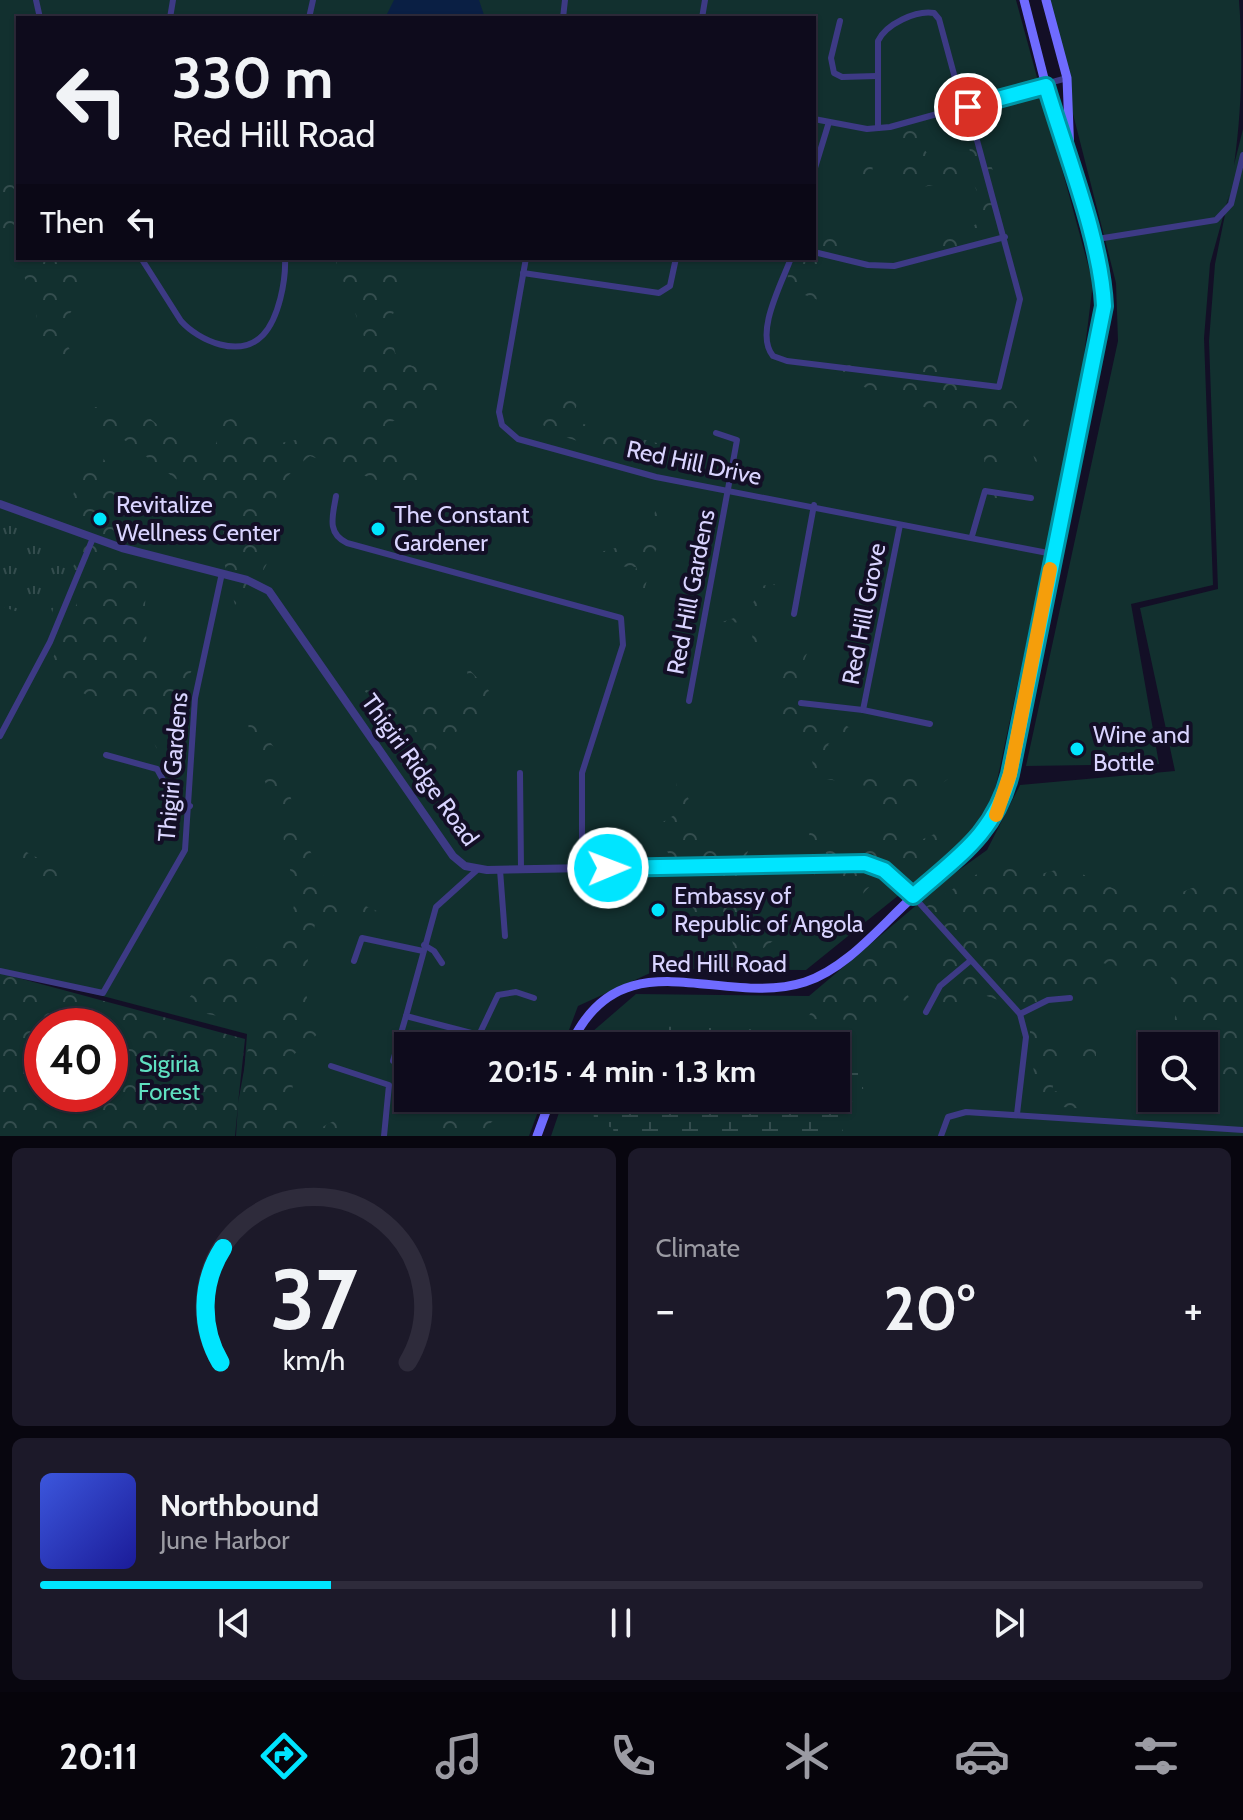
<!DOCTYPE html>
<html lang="en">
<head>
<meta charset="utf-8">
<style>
  :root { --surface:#0e0b1c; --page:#1c1929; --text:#f1f3f6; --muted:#9b9ba3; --line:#2e2b3b; --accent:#00e5ff }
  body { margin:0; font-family:Cabin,sans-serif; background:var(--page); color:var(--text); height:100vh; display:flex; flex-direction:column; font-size:30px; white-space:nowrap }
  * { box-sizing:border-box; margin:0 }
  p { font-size:26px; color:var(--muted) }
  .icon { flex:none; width:44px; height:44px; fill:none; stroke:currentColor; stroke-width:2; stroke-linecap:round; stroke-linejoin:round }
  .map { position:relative; height:1136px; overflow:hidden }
  .details { display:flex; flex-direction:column; gap:12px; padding:12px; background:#08060f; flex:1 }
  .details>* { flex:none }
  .hud { position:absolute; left:16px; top:16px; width:800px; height:244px; border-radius:0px; box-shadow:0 2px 6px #0004,0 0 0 2px var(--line); background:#0e0b1c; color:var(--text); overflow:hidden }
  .fabs { position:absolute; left:1138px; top:1032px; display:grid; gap:16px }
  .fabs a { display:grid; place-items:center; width:80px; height:80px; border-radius:0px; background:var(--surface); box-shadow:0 2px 6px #0004,0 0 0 2px var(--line); font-size:40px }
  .speed { position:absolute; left:24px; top:1008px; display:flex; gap:16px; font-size:40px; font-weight:700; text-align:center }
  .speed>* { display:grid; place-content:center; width:104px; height:104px; border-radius:50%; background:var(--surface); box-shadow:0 2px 6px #0004,0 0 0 2px var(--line); line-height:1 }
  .speed .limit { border:12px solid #d22; background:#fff; color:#111 }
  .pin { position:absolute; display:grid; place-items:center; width:68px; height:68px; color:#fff; margin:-34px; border:4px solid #fff; border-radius:50%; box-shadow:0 2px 8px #0007 }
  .me { position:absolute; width:88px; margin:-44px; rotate:89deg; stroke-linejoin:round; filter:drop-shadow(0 0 6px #0008) }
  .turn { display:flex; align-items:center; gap:28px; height:168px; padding:0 24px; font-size:36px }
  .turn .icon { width:104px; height:104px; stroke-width:2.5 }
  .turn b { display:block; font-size:56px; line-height:68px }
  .then { display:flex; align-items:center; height:76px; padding:0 24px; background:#0003; gap:16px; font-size:30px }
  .big { font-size:60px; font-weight:700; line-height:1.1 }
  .details .widget { flex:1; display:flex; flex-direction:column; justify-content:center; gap:12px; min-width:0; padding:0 28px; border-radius:12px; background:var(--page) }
  .details .dial { align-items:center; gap:0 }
  .dial svg { height:208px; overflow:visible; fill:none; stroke:var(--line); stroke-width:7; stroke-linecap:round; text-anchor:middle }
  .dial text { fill:var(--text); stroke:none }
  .song { display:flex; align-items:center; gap:24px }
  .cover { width:96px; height:96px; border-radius:12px; background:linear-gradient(135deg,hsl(230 70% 55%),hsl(240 70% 35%)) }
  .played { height:8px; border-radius:4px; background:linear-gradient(90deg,var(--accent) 25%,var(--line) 25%) }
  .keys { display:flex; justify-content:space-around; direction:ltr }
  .heat { display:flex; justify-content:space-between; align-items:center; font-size:44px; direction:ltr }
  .details .tiles { flex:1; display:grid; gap:12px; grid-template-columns:1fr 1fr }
  .widget:last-child { grid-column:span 2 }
  .trip { position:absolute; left:394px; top:1032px; width:456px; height:80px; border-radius:0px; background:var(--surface); box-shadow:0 2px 6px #0004,0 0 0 2px var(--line); font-weight:700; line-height:80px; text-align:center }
  .menu { display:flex; height:128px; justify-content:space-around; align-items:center; background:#06040b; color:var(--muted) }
  .menu .icon { width:56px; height:56px }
  .menu .on { color:var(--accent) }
  .menu b { font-size:36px; color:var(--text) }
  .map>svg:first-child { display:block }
  .green { fill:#12302f; fill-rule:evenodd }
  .forest { fill:url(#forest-crowns); fill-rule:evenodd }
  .wetland { fill:url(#wetland-marsh) }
  .park { fill:url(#park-tufts) }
  .water { fill:#0a1f44 }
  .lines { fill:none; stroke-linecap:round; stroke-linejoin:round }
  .minor { stroke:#3d3a85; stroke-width:6 }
  .tertiary { stroke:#3d3a85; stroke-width:8 }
  .secondary { stroke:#6f6bff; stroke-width:9 }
  .route-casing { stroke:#0095a6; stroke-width:20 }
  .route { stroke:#00e5ff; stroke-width:14 }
  .slow { stroke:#f59e0b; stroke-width:14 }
  .poi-dot { fill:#00e5ff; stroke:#130f26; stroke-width:3 }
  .labels { text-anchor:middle; stroke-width:8; stroke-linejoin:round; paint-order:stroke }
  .street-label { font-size:24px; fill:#d9d4ff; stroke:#130f26 }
  .poi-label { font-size:24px; fill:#d9d4ff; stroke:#130f26; text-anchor:start }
  .park-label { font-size:24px; fill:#5fe0c0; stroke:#130f26 }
</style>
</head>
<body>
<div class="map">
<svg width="1243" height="1136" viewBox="0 0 1243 1136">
  <defs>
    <pattern id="forest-crowns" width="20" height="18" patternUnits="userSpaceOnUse" patternTransform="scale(2)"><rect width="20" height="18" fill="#12302f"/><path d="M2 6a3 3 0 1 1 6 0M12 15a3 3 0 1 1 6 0" fill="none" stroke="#344d4e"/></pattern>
    <pattern id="wetland-marsh" width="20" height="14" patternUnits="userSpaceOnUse" patternTransform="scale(2)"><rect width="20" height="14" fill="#12302f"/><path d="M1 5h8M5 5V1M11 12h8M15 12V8" fill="none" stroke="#344d4e"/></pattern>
    <pattern id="park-tufts" width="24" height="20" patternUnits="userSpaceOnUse" patternTransform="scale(2)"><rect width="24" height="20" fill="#12302f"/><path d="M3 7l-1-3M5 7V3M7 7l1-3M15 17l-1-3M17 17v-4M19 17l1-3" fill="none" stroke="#344d4e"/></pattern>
  </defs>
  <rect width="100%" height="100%" fill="#130f26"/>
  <g class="green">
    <path d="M0 0H1016L1093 283 1079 396 991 809 951 853 806 970 659 969 578 1006 563 1046H408V1098H543L529 1136H239L247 1034 0 969ZM18 18H814V258H18Z"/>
    <path d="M1044 0H1239C1243 56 1242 109 1234 165L1243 129V1136H551L564 1098H836V1046H582L585 1038 636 994 809 996 952 875 987 850 1020 785 1175 771 1140 608 1218 589 1209 341 1215 264 1229 195 1210 264 1204 338 1213 585 1131 604 1159 764 1026 766 1118 341 1116 283ZM1152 1046H1204V1098H1152Z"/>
  </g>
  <g class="forest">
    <path d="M947 119 942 133 924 149C937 167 945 168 966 163L970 152 964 121 990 160 1003 209C989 234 974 250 947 263L932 251 949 237 983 221 980 198 971 178 912 189 903 174 896 148 885 144 874 156 870 191 859 181C863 171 866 152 873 145 886 132 927 127 947 119Z"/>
    <path d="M0 163 18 194V258H78V300L59 332 82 369 65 373 42 338 30 290 0 222Z"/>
    <path d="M814 229 821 236 838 238 852 252 836 263 817 266 818 290 850 312 789 289 786 258H814Z"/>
    <path d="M335 259 370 272 404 277 389 328 397 360 442 377 437 405 385 424 404 464 443 482 418 495 310 456C260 494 281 509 268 560 264 575 245 593 235 605L222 554 215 501 176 479 123 439 90 434 94 407 142 412 208 466 224 421 251 413 275 444 332 433 362 442 361 399 366 342Z"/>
    <path d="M939 356 960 388 993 402 1007 395 1038 431 1051 468 1035 461 1025 427 997 429 1002 517 990 525 981 424 956 406 930 409 843 380 837 360C881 378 899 387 939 356Z"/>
    <path d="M584 380 572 421 661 444 611 452 556 434 527 414Z"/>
    <path d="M100 454 132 498 133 533 106 553 148 584C142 613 142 647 161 670H192L167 718 175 778 156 747 138 709C102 700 72 697 50 665L77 603 69 578 81 546 68 514 80 470Z"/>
    <path d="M656 507 662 539C648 561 649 582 639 607L632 594 636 567 605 566 599 571 593 554 649 539Z"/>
    <path d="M775 584 759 607 762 627 780 628 760 645 753 672 752 623 722 622 749 613 760 586Z"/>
    <path d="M818 627 791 692 807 718H833L852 729 828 744 843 770 949 778 919 802 885 817 905 847 975 816 921 865 873 883 858 899 843 885 825 851 809 888 806 848 813 818 837 840 858 843 879 825 884 789 815 777C808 722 784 730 745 696L776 700 793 645Z"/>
    <path d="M467 667 504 707 442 739 426 765 363 689 427 707 469 706Z"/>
    <path d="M246 706 273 746 307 845 331 891 377 911 315 924 306 970 264 979 234 1019 181 1009 217 960 286 939 296 897 278 813 251 748Z"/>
    <path d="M677 775C694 808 707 851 750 847L733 885 754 932 782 934 757 953 736 956 729 928H695L686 907 685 881 653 828 676 814Z"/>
    <path d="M0 844 13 845 57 868 58 886 22 863 0 855Z"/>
    <path d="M1243 857V1084L1225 1101 1212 1097 1204 1072V1046H1189L1174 1021 1180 998 1167 969 1144 971 1102 963 1103 1005 1081 990 1053 991 1040 1006 1043 1040 1071 1049 1096 1048V1077L1073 1062 1055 1075 1052 1091 1105 1096 1101 1110 1037 1105 1028 1011 984 995 952 1008 939 1017 937 942 919 935 897 963 910 1001 878 998 867 1020 806 1019C858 953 928 900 1002 860L1026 878 1067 867 1149 905 1223 876Z"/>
    <path d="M0 973 245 1039 238 1103 250 1037 303 987 320 1032 291 1057 294 1112 316 1130 344 1116 357 1136H236L238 1105 235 1136H0ZM42 1026H110V1094H42Z"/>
    <path d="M455 1099 486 1113 494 1120 476 1136H433L443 1112Z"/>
  </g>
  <path class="wetland" d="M647 1026 833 1032 871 1070 863 1087 864 1097 839 1106 840 1124 845 1136H614L613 1128 594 1122 593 1098H836V1046H624Z"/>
  <path class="park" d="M0 513 30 522 73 548 49 622 0 606Z"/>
  <path class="water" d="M394 0H479L485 18H385Z"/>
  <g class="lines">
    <g class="minor">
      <path d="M36 0 40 18"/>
      <path d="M170 18 173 0"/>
      <path d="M309 18 313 0"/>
      <path d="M563 18 565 0"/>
      <path d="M702 18 705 0"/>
      <path d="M840 21 831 58 834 73 842 77 877 76"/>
      <path d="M814 119 867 129 890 127 1067 78"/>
      <path d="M878 128V41C886 24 916 10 934 13L939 19 955 78"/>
      <path d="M814 171 829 122"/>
      <path d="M1091 240 1216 220 1231 204 1243 155"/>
      <path d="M814 252 868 265 894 266 1005 237"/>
      <path d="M141 258 181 321C199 341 240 359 263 335 279 318 286 280 285 258"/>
      <path d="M526 258 499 412 502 425 518 439 656 477 1053 554"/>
      <path d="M791 258C782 283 754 333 773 356L787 361 999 387 1020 299 968 107"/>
      <path d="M523 273 659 293 670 286 676 258"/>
      <path d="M336 496C333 515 326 533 347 543L621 618 623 645 582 773V868"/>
      <path d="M972 536 985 491 1031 498"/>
      <path d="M794 614 814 505"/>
      <path d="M689 701 737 440 716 433"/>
      <path d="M801 703 863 710 930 724"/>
      <path d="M863 710 900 525"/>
      <path d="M0 736 50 642 93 538"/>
      <path d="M106 755 157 769 173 798 190 806"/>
      <path d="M520 773 521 869"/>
      <path d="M477 870 436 907 406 1016 479 1035 498 995 516 992 534 998"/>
      <path d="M500 870 505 936"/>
      <path d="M913 896 1020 1014 1026 1037 1017 1114"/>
      <path d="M424 945 434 951 442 963"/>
      <path d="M354 961 362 938 423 951"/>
      <path d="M0 971 103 993 185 850 195 698 222 573"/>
      <path d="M926 1012 940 986 970 961"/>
      <path d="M1020 1014 1048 1000 1070 998"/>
      <path d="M393 1061 406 1016"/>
      <path d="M331 1066 389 1085 384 1136"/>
      <path d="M941 1136 948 1117 966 1112 1243 1130"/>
    </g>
    <g class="tertiary">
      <path d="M1046 86 1069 161"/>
      <path d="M0 504 122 548 247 580 269 591 453 856 465 866 487 870 858 863 884 870 913 896"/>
      <path d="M991 824 1004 796"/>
    </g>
    <g class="secondary">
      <path d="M1024 0 1046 86"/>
      <path d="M1004 796 1104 306 1102 281 1070 155 1067 78 1046 0"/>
      <path d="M570 1046C621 933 722 1009 805 982 848 968 882 924 915 895 940 872 970 851 991 824"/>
      <path d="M537 1136 551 1098"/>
    </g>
  </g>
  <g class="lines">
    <g class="route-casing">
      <path id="route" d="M608 868 865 863 884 870 913 896C957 857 995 834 1010 774L1104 306C1101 240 1065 151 1046 86L968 107"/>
    </g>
    <use href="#route" class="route"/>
    <path class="slow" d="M996 815 1010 774 1050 569"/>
  </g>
  <g class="poi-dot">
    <circle cx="100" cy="519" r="8"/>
    <circle cx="378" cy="529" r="8"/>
    <circle cx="1077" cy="749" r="8"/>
    <circle cx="658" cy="910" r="8"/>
  </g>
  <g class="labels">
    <g class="street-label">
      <text transform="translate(694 463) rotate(12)" y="8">Red Hill Drive</text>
      <text transform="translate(691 592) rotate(-79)" y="8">Red Hill Gardens</text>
      <text transform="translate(864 614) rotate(-79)" y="8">Red Hill Grove</text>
      <text transform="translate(173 767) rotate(-85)" y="8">Thigiri Gardens</text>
      <text transform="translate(420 770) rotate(54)" y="8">Thigiri Ridge Road</text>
      <text x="719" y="972">Red Hill Road</text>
    </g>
    <g class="poi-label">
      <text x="116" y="513">Revitalize<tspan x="116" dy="28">Wellness Center</tspan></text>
      <text x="394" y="523">The Constant<tspan x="394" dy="28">Gardener</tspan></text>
      <text x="1093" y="743">Wine and<tspan x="1093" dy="28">Bottle</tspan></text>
      <text x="674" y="904">Embassy of<tspan x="674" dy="28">Republic of Angola</tspan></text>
    </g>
    <g class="park-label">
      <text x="169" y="1072">Sigiria<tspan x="169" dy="28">Forest</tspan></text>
    </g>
  </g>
</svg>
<div class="fabs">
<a><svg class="icon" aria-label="search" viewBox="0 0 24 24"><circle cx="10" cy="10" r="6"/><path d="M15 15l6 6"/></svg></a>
</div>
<div class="speed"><div class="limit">40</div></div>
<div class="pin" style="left:968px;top:107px;background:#d93025"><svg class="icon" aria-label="arrive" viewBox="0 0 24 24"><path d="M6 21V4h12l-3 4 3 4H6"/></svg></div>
<svg class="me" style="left:608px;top:868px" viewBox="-20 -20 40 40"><circle r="17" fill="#00e5ff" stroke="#fff" stroke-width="3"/><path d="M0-11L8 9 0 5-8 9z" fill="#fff"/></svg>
<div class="trip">20:15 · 4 min · 1.3 km</div>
<div class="hud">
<div class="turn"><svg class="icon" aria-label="left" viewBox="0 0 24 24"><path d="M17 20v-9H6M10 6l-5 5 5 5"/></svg><div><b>330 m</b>Red Hill Road</div></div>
<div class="then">Then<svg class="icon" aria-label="left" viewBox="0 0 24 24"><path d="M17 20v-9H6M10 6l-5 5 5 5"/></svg></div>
</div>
</div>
<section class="details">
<div class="tiles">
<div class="widget dial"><svg viewBox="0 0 100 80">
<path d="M14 69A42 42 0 1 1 86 69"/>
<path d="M14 69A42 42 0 0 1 15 25" stroke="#00e5ff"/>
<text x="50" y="56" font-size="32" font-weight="700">37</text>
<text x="50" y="72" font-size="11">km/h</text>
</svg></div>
<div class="widget"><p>Climate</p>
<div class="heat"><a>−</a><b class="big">20°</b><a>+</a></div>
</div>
<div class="widget">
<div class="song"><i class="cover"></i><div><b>Northbound</b><p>June Harbor</p></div></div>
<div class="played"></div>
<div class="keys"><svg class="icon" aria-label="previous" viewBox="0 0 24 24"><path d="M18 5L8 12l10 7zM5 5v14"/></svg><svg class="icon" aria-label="pause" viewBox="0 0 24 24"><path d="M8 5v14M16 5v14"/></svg><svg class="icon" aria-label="next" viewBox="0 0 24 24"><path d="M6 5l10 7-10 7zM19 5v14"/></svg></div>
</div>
</div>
</section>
<nav class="menu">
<b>20:11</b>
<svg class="icon on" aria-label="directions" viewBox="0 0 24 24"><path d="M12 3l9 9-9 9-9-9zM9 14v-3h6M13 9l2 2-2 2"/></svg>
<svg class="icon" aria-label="music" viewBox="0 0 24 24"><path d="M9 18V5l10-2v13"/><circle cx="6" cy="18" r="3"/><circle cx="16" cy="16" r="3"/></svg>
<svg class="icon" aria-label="phone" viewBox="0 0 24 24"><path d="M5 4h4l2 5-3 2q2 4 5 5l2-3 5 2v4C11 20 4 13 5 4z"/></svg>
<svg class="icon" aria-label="climate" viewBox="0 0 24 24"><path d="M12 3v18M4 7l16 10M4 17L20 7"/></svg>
<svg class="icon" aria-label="car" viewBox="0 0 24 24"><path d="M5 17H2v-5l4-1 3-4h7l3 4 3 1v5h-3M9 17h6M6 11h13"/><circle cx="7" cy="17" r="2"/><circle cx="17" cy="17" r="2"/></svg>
<svg class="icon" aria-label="filters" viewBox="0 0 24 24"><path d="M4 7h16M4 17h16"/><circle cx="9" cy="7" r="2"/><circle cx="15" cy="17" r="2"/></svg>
</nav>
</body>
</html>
